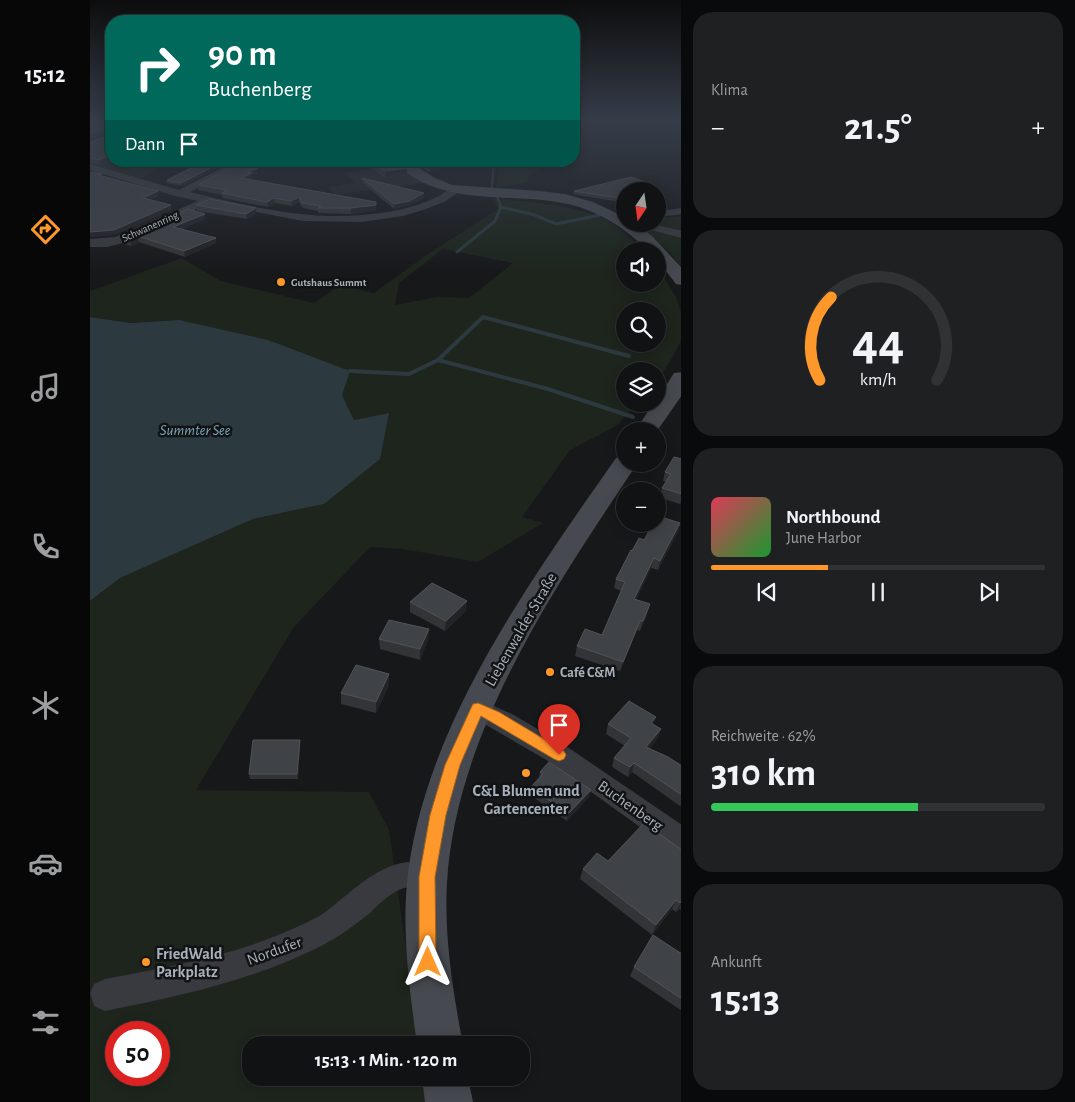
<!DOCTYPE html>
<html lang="de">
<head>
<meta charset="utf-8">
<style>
  :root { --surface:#111214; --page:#1e2022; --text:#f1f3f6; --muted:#9c9ea0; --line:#303234; --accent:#ff982a }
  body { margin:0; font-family:"Alegreya Sans",sans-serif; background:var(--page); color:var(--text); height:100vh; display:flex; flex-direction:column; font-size:19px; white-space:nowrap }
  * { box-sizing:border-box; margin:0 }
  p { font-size:16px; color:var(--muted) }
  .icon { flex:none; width:28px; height:28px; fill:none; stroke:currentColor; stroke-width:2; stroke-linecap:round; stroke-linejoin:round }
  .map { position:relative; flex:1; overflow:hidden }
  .details { display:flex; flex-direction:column; gap:12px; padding:12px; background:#090a0b; width:394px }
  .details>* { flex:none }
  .top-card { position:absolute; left:15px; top:15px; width:475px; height:152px; border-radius:20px; box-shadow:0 2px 12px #0003,0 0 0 1px var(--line); background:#00695c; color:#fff; overflow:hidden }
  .needle { width:32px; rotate:193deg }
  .buttons { position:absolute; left:526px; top:182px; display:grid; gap:10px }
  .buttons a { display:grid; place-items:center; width:50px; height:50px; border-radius:50%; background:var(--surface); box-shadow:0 2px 12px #0003,0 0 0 1px var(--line); font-size:25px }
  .speed { position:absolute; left:15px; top:1021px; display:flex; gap:10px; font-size:25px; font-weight:700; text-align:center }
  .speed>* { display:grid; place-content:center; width:65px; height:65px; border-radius:50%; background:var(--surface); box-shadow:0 2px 12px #0003,0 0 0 1px var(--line); line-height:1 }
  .speed .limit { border:8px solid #d22; background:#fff; color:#111 }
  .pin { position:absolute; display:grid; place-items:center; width:42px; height:42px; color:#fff; margin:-51px -21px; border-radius:50% 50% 50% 0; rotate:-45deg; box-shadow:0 0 5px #0007 }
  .pin .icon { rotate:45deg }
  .me { position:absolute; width:55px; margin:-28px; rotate:0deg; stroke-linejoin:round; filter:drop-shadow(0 0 4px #0008) }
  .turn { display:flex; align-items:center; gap:18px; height:105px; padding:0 20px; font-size:22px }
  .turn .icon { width:65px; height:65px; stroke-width:2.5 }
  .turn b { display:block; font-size:35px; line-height:42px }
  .then { display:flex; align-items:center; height:48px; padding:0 20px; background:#0003; gap:10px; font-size:19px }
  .big { font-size:38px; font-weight:700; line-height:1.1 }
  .details .tile { flex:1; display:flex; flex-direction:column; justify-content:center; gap:8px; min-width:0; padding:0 18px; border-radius:20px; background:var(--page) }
  .details .dial { align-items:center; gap:0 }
  .dial svg { height:130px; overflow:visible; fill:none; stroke:var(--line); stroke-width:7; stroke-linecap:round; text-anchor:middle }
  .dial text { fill:var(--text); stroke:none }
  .song { display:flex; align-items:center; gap:15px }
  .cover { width:60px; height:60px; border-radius:8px; background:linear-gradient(135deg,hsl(350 70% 55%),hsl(130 70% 35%)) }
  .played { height:5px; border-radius:2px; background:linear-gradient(90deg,var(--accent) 35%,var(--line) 35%) }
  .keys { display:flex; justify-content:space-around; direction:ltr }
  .heat { display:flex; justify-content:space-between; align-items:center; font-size:28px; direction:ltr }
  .charge { height:8px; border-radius:4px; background:linear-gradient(90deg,#34c759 62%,var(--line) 0) }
  .trip { position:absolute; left:152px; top:1036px; width:288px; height:50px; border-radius:20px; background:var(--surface); box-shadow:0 2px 12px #0003,0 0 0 1px var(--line); font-weight:700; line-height:50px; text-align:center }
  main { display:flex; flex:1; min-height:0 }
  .tabs { display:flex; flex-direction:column; width:90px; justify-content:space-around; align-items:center; background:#070708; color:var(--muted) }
  .tabs .icon { width:35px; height:35px }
  .tabs .on { color:var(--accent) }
  .tabs b { font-size:22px; color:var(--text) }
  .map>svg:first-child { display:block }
  .built { fill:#232427 }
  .green { fill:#1d251d; fill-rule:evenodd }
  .water { fill:#2c393f }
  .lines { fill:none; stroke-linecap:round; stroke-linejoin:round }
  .stream-far2 { stroke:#2c393f; stroke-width:2.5 }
  .stream-far1 { stroke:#2c393f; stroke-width:3 }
  .stream { stroke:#2c393f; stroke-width:4 }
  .minor { fill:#383a3f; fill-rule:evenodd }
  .secondary { fill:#46494f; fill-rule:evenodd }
  .wall { fill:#333438 }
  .shaded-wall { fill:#222326 }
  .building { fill:#3f4246; stroke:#505358 }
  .route { fill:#ff982a; stroke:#a6631b }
  .poi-dot { fill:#ff982a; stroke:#121315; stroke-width:2 }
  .labels { text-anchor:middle; stroke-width:5; stroke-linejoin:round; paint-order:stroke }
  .far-street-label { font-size:11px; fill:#a8b1bb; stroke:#121315 }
  .far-poi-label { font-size:11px; font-weight:bold; fill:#a8b1bb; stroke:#121315; text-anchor:start }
  .poi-label { font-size:14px; font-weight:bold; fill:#a8b1bb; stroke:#121315; text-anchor:start }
  .water-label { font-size:15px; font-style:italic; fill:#7ca5b9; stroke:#121315 }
  .near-street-label { font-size:16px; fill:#a8b1bb; stroke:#121315 }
  .near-poi-label { font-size:16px; font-weight:bold; fill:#a8b1bb; stroke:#121315 }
</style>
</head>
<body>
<main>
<nav class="tabs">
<b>15:12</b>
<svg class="icon on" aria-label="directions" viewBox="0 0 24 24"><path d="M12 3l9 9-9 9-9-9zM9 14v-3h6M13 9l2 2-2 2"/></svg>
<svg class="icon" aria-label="music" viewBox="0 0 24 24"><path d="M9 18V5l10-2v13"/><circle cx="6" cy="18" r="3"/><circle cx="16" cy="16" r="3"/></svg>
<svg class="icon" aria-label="phone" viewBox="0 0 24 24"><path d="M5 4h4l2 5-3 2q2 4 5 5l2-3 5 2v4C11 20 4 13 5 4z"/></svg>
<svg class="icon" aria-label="climate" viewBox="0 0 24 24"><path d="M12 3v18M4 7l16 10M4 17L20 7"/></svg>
<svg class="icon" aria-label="car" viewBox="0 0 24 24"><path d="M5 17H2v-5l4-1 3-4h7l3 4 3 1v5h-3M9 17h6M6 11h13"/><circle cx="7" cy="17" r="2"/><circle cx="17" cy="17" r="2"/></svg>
<svg class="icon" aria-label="filters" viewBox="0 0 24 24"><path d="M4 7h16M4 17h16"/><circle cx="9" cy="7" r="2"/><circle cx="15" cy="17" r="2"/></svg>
</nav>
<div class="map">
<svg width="592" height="1102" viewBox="0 0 592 1102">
  <rect width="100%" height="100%" fill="#17181a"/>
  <path class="built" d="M306 166 334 183 244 195 239 187 265 183 253 173Z"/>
  <g class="green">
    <path d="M21 143V161H79L66 169H69L47 180 0 164V146Z"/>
    <path d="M411 161H463L439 175 437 182 406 188Z"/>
    <path d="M404 199C442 202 478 204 514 219 528 225 543 240 553 251H535V284H568V268L586 297 591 312V342L568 382V371H535V404H546L528 425 480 450 432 517 453 523 388 562 312 549 280 547 204 627 106 790 279 792 299 830 330 1045H161V1078H335L338 1102H0V601L30 578 163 519 234 504 299 413 264 420 252 395 89 320 41 323 0 317V291L92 258 131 281 224 303 250 285 284 293 335 256 408 209ZM353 249 423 263 379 298 347 297 305 305 309 283ZM535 311H568V344H535ZM26 1032H69V1075H26Z"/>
    <path d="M591 216V266L578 251 546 224H568V218Z"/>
  </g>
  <path class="water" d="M0 317 41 323 89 320 178 340 260 371 252 395 264 420 299 413 290 459 234 504 163 519 30 578 0 601Z"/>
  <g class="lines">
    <g class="stream-far2">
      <path d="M402 187 404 161"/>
      <path d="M407 197 411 206"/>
    </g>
    <g class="stream-far1">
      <path d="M411 207 445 215 466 224 510 215"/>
      <path d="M531 213H535"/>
      <path d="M367 252 405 221 411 207 410 205"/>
    </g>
    <g class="stream">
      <path d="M348 360 393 317 539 356"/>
      <path d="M260 371 319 374 348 360 458 389 543 417"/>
    </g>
    <g class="minor">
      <path d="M145 161H158L100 192C157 206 215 220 273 215 298 213 324 208 347 197 354 193 362 186 371 188L372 190 354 202 336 209 313 216 272 222 213 221 120 203 33 243 17 247H0V239L25 237 108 201 85 196 0 170V164L89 190Z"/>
      <path d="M592 208V214L568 217V211Z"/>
      <path d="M535 222V224H562L592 231V238L553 228 533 227 531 225Z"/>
      <path d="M388 699 424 715 476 746 592 825V853L582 850 458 761 379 715 376 708 379 701Z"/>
      <path d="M318 862 337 864 347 868 351 877 347 886C332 892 325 885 314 888 301 892 289 904 280 913 265 925 250 936 233 945 165 980 90 996 15 1011L4 1006 0 993 4 984 15 979C77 967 142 956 200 930 211 925 223 920 234 913 260 894 284 866 318 862Z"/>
    </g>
    <g class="secondary">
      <path d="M301 161H318L345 178 362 185 450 191 475 194 503 202 535 217V224H546L562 236 592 268V285L586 284 568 261V251H558C535 227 505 209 473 203 421 193 365 205 320 175 314 171 306 167 301 161Z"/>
      <path d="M592 372V395L567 431H545L563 404H568V398L584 373Z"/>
      <path d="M535 456V464H547C465 587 366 731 357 883 354 938 363 991 373 1045H327C320 991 312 938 317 883 332 729 440 581 526 458Z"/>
      <path d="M332 1078H378L383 1102H335Z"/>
    </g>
  </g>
  <g class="wall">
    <path d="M0 120H21V160L10 165 0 163V142L21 135V131L0 138Z"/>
    <path d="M115 161H137L129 163 131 166 92 186 77 183V180Z"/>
    <path d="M275 161H308L317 168 316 175 295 178 275 164Z"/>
    <path d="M322 161H353L356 163V168L339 172Z"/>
    <path d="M168 168V173L162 175V178L159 179 286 202V210L261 214 228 213V211L213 208 209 202 202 206 185 203 178 207 133 198 132 195 108 190V185Z"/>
    <path d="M272 178 334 193V198L319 205 304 209 273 183Z"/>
    <path d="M558 183V187L535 191V203L483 194 484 191Z"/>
    <path d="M106 205 166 214 157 219 107 211Z"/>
    <path d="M115 219 92 229 126 238V243L95 257 49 242 41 246 35 244 34 238Z"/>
    <path d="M592 459V502L590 504 570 498 572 488 576 482 573 481 575 472Z"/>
    <path d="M590 523 588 532 568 570 561 568 546 600 560 604 557 614 550 631 547 630 530 671 485 656 487 646 512 635 531 591 524 588 526 579 542 551 554 540Z"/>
    <path d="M320 602 376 611 355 631 320 612Z"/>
    <path d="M339 629 338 640 330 660 290 649 289 639Z"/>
    <path d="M299 674V685L286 713 251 704V693Z"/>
    <path d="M566 717 563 724 568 738 559 749 592 766V805L590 806 542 772 538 777 522 767 524 758 535 746 516 734 518 724Z"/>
    <path d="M210 740V745L208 779H160L159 774Z"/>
    <path d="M450 772 501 790 499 797 477 821 439 794 441 787 449 778Z"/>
    <path d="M592 850V910L589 909 586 912 582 909 562 935 490 879 493 869 518 861Z"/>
    <path d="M592 954V1011L540 976 544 967Z"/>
  </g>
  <g class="shaded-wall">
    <path d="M21 126V131L0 138V133Z"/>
    <path d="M21 155V160L10 165 9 160Z"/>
    <path d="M130 163 131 166 92 186 91 183Z"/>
    <path d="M356 163V168L339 172V167Z"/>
    <path d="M168 168V173L162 175V178L151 183V178L157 172Z"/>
    <path d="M317 168 316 175 295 178V171Z"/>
    <path d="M558 183V187L553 191H551Z"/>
    <path d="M68 191 69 196 54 203 53 198Z"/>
    <path d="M334 193V198L319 205 304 209V204Z"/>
    <path d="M209 197V202L202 206 201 201Z"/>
    <path d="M184 198 185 203 178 207 177 202Z"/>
    <path d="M81 205 82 210 25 235 0 237V232Z"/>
    <path d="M286 205V210L261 214V208Z"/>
    <path d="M166 208V214L157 219 156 214Z"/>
    <path d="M115 214V219L84 232 83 227Z"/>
    <path d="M48 236 49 242 41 246 40 240Z"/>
    <path d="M126 238V243L95 257 94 251Z"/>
    <path d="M590 523 588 532 568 570 570 561Z"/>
    <path d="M564 558 561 568 542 609 544 599Z"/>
    <path d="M377 601 376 611 355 631 356 621Z"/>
    <path d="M560 604 557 614 550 631 553 621Z"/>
    <path d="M550 621 547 630 530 671 533 662Z"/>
    <path d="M339 629 338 640 330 660V649Z"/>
    <path d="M299 674V685L286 713V702Z"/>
    <path d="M566 717 563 726 561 723Z"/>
    <path d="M571 729 568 738 553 757 556 747Z"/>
    <path d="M210 740V745L208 779 207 774Z"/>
    <path d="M544 763 542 772 538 777 540 767Z"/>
    <path d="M501 790 499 797 477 821 478 814Z"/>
    <path d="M586 900 582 909 562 935 566 925Z"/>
    <path d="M592 901V903L589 909 586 912Z"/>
  </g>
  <g class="building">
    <path d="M0 120H21V126L0 133Z"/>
    <path d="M21 126V155L9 160 0 158V142L21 135Z"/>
    <path d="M115 161H121L130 163 91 183 77 180Z"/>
    <path d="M280 161H308L317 168 295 171Z"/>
    <path d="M330 161H353L356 163 339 167Z"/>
    <path d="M146 164 168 168 157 172 162 173 151 178 286 202V205L261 208H228L231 206 212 203 209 197 201 201 184 198 177 202 132 193 137 190 108 185Z"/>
    <path d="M0 172 12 174 8 175 68 191 53 198 81 205 24 230 0 232Z"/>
    <path d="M541 177 558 183 551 191H535V199L484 191Z"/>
    <path d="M272 178 334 193 319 201 304 204Z"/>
    <path d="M120 199 166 208 156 214 106 205Z"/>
    <path d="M98 209 115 214 83 227 126 238 94 251 48 236 40 240 34 238Z"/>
    <path d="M584 457 592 459V494L572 488 581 474 575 472Z"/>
    <path d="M568 516 590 523 570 561 564 558 544 599 560 604 553 621H550L533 662 487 646 495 629 512 635 535 582 526 579 541 550 542 551 549 538 554 540 563 524H568Z"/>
    <path d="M342 583 377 601 356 621 320 602Z"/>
    <path d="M299 620 339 629 330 649 289 639Z"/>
    <path d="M266 665 299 674 286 702 251 693Z"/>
    <path d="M539 701 566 717 561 723 571 729 556 747 578 757 592 766V795L544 763 540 767 524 758 541 738 518 724Z"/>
    <path d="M163 740H210L207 774H159Z"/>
    <path d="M459 762 501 790 478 814 441 787 453 774 450 772Z"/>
    <path d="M554 823 592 850V901L590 903 586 900 566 925 493 869 507 853 518 861Z"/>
    <path d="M563 935 592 954V999L544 967Z"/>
  </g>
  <linearGradient id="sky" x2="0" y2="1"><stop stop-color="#0d0d0e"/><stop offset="0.44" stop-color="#363d49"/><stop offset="1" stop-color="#363d49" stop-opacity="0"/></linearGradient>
  <rect width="592" height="274" fill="url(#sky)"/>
  <path class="route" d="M388 703 409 712 474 751 476 755 474 759 469 761 464 759 391 716 370 765 356 815 345 877 346 962 344 968 338 970 331 968 329 962V877L340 815 355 765 381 708 383 704Z"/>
  <g class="poi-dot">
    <circle cx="191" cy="282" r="5"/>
    <circle cx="460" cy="672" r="5"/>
    <circle cx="436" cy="773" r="5"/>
    <circle cx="56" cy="962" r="5"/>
  </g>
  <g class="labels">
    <g class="far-street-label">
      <text transform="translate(60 226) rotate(-24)" y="4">Schwanenring</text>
    </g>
    <g class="far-poi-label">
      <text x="201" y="286">Gutshaus Summt</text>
    </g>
    <g class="poi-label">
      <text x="470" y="677">Café C&amp;M</text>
    </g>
    <g class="water-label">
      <text x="105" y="435">Summter See</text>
    </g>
    <g class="near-street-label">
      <text transform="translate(430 629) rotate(-60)" y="6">Liebenwalder Straße</text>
      <text transform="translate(541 805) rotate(35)" y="6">Buchenberg</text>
      <text transform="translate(184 950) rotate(-20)" y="6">Nordufer</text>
    </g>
    <g class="near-poi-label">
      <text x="436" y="796">C&amp;L Blumen und<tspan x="436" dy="18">Gartencenter</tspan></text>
      <text x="66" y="959" text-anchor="start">FriedWald<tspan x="66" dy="18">Parkplatz</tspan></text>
    </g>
  </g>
</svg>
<div class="buttons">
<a><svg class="needle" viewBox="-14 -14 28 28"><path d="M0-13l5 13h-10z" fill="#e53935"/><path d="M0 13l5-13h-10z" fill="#9c9ea0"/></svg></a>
<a><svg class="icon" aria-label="sound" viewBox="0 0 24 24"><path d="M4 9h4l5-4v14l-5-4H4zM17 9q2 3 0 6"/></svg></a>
<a><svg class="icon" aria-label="search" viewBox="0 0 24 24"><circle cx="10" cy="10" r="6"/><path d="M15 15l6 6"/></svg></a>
<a><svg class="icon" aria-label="layers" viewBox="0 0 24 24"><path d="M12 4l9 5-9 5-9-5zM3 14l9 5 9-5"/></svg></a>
<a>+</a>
<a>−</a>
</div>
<div class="speed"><div class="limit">50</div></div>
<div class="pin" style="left:469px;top:755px;background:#d93025"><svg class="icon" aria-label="arrive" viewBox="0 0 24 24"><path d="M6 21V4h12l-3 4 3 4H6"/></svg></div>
<svg class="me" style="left:338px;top:962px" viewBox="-20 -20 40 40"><path d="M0-17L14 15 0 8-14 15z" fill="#ff982a" stroke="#fff" stroke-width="4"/></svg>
<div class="trip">15:13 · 1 Min. · 120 m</div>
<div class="top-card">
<div class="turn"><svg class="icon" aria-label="right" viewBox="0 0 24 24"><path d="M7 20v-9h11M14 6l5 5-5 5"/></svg><div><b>90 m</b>Buchenberg</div></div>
<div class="then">Dann<svg class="icon" aria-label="arrive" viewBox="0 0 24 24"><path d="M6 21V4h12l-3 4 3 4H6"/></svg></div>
</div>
</div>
<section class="details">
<div class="tile"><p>Klima</p>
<div class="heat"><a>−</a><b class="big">21.5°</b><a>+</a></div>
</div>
<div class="tile dial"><svg viewBox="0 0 100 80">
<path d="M14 69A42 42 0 1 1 86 69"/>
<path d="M14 69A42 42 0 0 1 21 18" stroke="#ff982a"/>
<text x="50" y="56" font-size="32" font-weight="700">44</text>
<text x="50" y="72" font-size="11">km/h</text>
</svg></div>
<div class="tile">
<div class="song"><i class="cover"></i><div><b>Northbound</b><p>June Harbor</p></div></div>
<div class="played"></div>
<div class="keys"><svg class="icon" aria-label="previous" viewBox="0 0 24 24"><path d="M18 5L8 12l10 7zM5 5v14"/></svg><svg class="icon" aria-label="pause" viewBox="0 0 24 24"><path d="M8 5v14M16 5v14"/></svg><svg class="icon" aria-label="next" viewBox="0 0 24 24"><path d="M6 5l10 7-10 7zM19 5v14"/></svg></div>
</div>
<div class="tile"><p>Reichweite · 62%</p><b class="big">310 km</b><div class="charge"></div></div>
<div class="tile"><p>Ankunft</p><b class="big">15:13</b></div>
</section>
</main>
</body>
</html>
